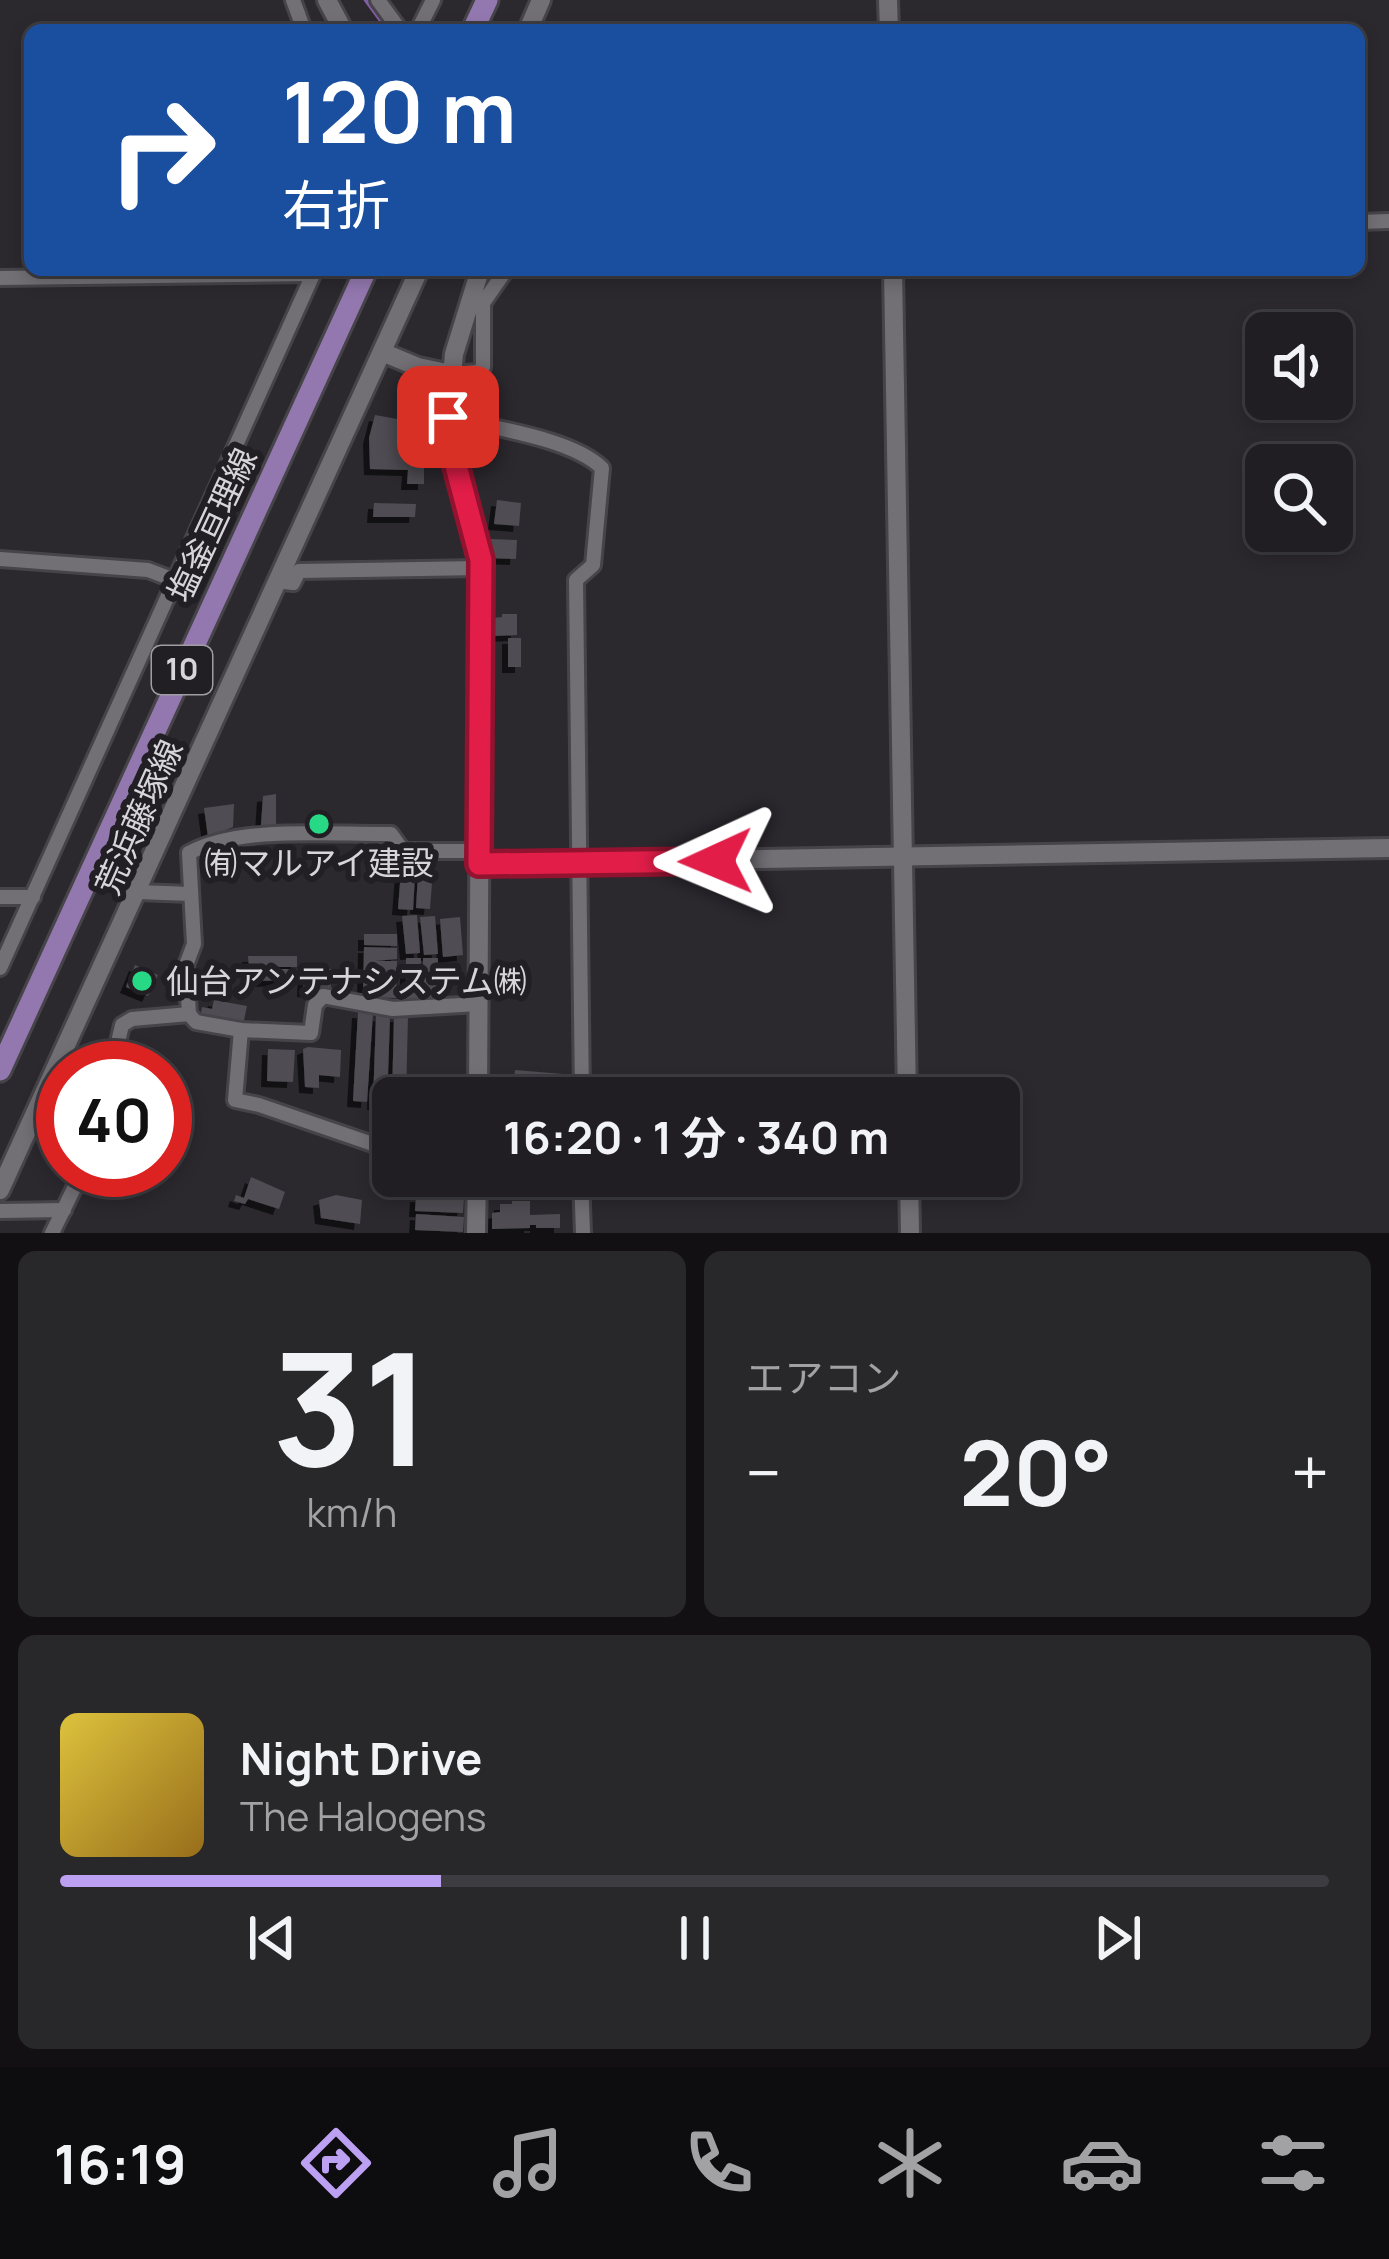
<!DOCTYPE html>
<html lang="ja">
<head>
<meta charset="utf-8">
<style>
  :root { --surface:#201e22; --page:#28272a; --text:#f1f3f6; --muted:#a2a2a5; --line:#3d3c40; --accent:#bca0f2 }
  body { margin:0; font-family:Manrope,"Noto Sans JP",sans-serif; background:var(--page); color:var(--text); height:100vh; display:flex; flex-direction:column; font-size:45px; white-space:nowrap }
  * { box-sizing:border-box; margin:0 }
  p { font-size:39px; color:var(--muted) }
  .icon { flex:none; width:66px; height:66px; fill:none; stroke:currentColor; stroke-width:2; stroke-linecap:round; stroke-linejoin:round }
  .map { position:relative; height:1233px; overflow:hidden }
  .drawer { display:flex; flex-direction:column; gap:18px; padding:18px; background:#121013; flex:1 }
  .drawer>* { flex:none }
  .top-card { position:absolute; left:24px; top:24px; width:1341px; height:252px; border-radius:18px; box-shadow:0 6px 18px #0003,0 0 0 3px var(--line); background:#1a4fa0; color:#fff; overflow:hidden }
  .fabs { position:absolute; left:1245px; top:312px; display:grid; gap:24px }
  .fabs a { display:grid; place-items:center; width:108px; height:108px; border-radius:18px; background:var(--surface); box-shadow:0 6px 18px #0003,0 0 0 3px var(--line); font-size:60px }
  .speed { position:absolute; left:36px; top:1041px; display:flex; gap:24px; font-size:60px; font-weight:700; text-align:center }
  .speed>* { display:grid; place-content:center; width:156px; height:156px; border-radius:50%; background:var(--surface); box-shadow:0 6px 18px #0003,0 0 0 3px var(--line); line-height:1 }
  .speed .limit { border:18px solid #d22; background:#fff; color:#111 }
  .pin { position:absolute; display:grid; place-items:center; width:102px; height:102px; color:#fff; margin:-51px; border-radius:24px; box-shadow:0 6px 18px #0006 }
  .me { position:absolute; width:132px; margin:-66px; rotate:269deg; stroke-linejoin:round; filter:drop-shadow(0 0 9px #0008) }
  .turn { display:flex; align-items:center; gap:42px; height:252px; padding:0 60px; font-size:54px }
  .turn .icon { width:156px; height:156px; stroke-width:2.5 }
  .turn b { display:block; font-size:84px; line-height:102px }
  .big { font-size:90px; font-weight:700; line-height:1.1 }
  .drawer .card { flex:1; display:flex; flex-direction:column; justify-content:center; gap:18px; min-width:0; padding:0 42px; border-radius:18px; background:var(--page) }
  .drawer .dial { align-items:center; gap:0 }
  .dial b { font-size:156px; line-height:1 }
  .song { display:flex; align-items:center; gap:36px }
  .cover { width:144px; height:144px; border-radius:18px; background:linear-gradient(135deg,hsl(50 70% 55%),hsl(40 70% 35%)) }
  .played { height:12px; border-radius:6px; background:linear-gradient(90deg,var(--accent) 30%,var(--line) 30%) }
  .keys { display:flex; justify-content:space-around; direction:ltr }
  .heat { display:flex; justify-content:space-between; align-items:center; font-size:66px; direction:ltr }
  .drawer .tiles { flex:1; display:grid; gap:18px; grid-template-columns:1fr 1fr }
  .card:last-child { grid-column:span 2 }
  .trip { position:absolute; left:372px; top:1077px; width:648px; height:120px; border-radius:18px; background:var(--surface); box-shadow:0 6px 18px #0003,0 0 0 3px var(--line); font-weight:700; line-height:120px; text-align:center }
  .dock { display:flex; height:192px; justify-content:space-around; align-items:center; background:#0d0c0e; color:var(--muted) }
  .dock .icon { width:84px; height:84px }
  .dock .selected { color:var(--accent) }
  .dock b { font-size:54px; color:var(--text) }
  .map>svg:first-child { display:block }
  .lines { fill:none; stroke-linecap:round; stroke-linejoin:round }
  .stream { stroke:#815da4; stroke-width:4.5 }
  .building { fill:#4f4d52; filter:url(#shadow) }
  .minor-casing { stroke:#464449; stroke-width:20 }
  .tertiary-casing { stroke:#464449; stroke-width:24 }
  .primary-casing { stroke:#464449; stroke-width:27 }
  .minor { stroke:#726f75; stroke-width:14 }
  .tertiary { stroke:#726f75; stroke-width:18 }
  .primary { stroke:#9378af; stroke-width:21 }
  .route-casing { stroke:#92132f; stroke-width:30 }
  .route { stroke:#e11d48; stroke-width:21 }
  .poi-dot { fill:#27d885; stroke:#211f24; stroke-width:4.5 }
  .labels { text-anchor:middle; stroke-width:12; stroke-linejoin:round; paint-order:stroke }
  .shield { fill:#211f24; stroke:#a09ea3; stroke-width:3 }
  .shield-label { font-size:30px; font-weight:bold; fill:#d7d5d9 }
  .street-label { font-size:33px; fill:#d7d5d9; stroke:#211f24 }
  .poi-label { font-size:33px; fill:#d7d5d9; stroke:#211f24 }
</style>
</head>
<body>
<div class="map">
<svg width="1389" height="1233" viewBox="0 0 1389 1233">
  <defs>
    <filter id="shadow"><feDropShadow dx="-6" dy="6" stdDeviation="0" flood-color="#0009"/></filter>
  </defs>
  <rect width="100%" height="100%" fill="#2b282e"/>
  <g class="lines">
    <path class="stream" d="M366 0 388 30"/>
  </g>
  <g class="building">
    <path d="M375 415 425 424 427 435H409V454H424V484H407L408 470 370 469 369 438Z"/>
    <path d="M497 500 521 503 519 526 494 524Z"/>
    <path d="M374 503 416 504 415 517H373Z"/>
    <path d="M490 539 517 540 516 559 488 558Z"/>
    <path d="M502 614H517V635L493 636 492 618 502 617Z"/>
    <rect x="508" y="638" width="13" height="29"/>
    <path d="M276 794V828L261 825 263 796Z"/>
    <path d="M234 804 233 827 208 837 204 808Z"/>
    <path d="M402 857 416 858 413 910 398 909Z"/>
    <path d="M419 857H434L430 909 416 908Z"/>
    <path d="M417 915 420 953 406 954 402 916Z"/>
    <path d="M435 916 438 954 424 955 420 917Z"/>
    <path d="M460 917 463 955 443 957 440 919Z"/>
    <path d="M364 934H397V946L364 945Z"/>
    <path d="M364 947 397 948V959L375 961H397L396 998 363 997Z"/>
    <path d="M248 956H297V967H249Z"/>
    <path d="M406 958H421L420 1004H406Z"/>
    <path d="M423 958H438L437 1004 423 1003Z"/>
    <path d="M135 965 158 975 148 996 126 987Z"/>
    <path d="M304 967 332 969 330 993 303 991Z"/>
    <path d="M249 969H297L298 980 249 981Z"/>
    <path d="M214 1000 247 1006 243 1025 200 1018 202 1007 212 1009Z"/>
    <path d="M358 1012 373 1013 367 1102 353 1101Z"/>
    <path d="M376 1015 390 1016 387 1105 373 1104Z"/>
    <path d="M394 1016H408L406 1098H392Z"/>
    <path d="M308 1047 341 1050 340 1077 319 1075V1088L305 1087 303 1049Z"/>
    <path d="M268 1049 295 1050 293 1082 267 1081Z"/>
    <path d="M515 1070 575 1075 573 1098H512Z"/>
    <path d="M251 1177 285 1192 279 1209 248 1199 245 1204 234 1201 236 1195 244 1198Z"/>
    <path d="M416 1181 463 1184V1195L416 1192Z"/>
    <path d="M336 1195 362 1200 360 1224 321 1218 319 1200Z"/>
    <path d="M416 1196 464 1198 463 1213 415 1211Z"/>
    <path d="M512 1201H530V1215L560 1214V1228H536V1225H530V1228L492 1229V1213L500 1212V1204H512Z"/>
    <path d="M416 1214 464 1217 463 1232 415 1230Z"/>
  </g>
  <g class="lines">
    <g class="minor-casing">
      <g id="minor">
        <path d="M293 0 304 30"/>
        <path d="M378 0 400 30"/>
        <path d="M418 30 433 0"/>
        <path d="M1359 222 1389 221"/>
        <path d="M0 278 313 274"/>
        <path d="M451 374 478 372 483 367V303L506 270"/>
        <path d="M448 417C491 428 571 438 602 468L593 565 576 580 582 1098"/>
        <path d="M0 559 148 570 177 581"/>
        <path d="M277 581 293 583 299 571 481 568"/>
        <path d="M138 892 191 894"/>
        <path d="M0 897H33"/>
        <path d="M0 968 315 270"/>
        <path d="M189 1014 186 965 194 944 189 853C240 825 333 835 391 834L403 851H479"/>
        <path d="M241 1030 235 1100 259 1105 393 1151"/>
        <path d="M112 1068 122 1025 132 1019 189 1014 196 1022 241 1030 311 1033 315 1005 323 996 393 1009 479 1004"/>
        <path d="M581 1176 583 1233"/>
        <path d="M477 1187 582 1185"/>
        <path d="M0 1211 64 1210"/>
        <path d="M52 1233 83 1170"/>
      </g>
    </g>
    <g class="tertiary-casing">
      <g id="tertiary">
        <path d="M327 0 343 30"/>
        <path d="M888 0 889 30"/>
        <path d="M528 30 541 0"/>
        <path d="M893 270 907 1098"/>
        <path d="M382 352 418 367 451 374"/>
        <path d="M479 864 1389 848"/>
        <path d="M478 1098 481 560 450 447 448 417 454 354 480 270"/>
        <path d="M909 1176 910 1233"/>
        <path d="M0 1190 419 270"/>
        <path d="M476 1233 477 1176"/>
      </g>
    </g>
    <g class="primary-casing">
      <g id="primary">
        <path d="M473 30 487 0"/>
        <path d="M0 1070 366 270"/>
      </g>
    </g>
    <use href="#minor" class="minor"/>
    <use href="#tertiary" class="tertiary"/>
    <use href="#primary" class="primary"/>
  </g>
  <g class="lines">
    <g class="route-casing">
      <path id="route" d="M448 417 451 447 481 560 479 864 716 861"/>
    </g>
    <use href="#route" class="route"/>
  </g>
  <g class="poi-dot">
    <circle cx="319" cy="824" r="12"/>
    <circle cx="142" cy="981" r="12"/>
  </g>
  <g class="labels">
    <rect class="shield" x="152" y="646" width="60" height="48" rx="9"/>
    <g class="shield-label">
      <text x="182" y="680">10</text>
    </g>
    <g class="street-label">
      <text transform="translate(212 525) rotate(-65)" y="12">塩釜亘理線</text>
      <text transform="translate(139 817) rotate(-66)" y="12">荒浜藤塚線</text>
    </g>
    <g class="poi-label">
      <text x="319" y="875">㈲マルアイ建設</text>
      <text x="166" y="993" text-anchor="start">仙台アンテナシステム㈱</text>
    </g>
  </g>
</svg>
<div class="fabs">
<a><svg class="icon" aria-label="sound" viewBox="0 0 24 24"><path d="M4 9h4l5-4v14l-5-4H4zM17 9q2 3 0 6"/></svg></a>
<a><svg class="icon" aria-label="search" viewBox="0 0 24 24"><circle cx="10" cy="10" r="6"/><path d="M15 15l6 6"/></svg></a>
</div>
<div class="speed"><div class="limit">40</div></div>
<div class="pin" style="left:448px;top:417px;background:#d93025"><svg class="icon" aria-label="arrive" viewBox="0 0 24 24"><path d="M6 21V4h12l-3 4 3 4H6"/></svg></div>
<svg class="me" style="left:716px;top:861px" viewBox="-20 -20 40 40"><path d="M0-17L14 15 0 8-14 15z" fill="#e11d48" stroke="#fff" stroke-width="4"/></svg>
<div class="trip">16:20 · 1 分 · 340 m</div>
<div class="top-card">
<div class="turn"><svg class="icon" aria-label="right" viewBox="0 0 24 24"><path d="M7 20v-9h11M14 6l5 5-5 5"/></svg><div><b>120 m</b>右折</div></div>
</div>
</div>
<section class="drawer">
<div class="tiles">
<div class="card dial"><b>31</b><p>km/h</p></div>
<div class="card"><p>エアコン</p>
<div class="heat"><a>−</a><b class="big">20°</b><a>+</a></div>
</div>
<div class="card">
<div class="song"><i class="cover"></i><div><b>Night Drive</b><p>The Halogens</p></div></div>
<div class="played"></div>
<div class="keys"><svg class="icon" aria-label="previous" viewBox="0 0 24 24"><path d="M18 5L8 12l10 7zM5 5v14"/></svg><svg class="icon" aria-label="pause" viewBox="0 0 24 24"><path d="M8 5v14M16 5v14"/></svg><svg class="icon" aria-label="next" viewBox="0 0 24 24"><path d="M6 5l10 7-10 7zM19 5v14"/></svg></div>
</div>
</div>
</section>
<nav class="dock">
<b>16:19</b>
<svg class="icon selected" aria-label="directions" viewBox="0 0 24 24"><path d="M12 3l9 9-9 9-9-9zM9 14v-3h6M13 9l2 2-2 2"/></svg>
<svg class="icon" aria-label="music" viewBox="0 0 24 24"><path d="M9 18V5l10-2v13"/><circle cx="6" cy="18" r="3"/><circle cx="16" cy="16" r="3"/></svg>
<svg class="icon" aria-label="phone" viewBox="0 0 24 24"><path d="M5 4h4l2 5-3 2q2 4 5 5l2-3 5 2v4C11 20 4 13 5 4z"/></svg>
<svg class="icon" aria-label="climate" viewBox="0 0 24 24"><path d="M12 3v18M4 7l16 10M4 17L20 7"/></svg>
<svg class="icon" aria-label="car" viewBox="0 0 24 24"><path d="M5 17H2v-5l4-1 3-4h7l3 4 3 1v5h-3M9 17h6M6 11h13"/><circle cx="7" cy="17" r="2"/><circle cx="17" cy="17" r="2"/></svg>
<svg class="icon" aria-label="filters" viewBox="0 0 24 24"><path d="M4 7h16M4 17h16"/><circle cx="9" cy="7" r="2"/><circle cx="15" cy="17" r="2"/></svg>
</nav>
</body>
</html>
